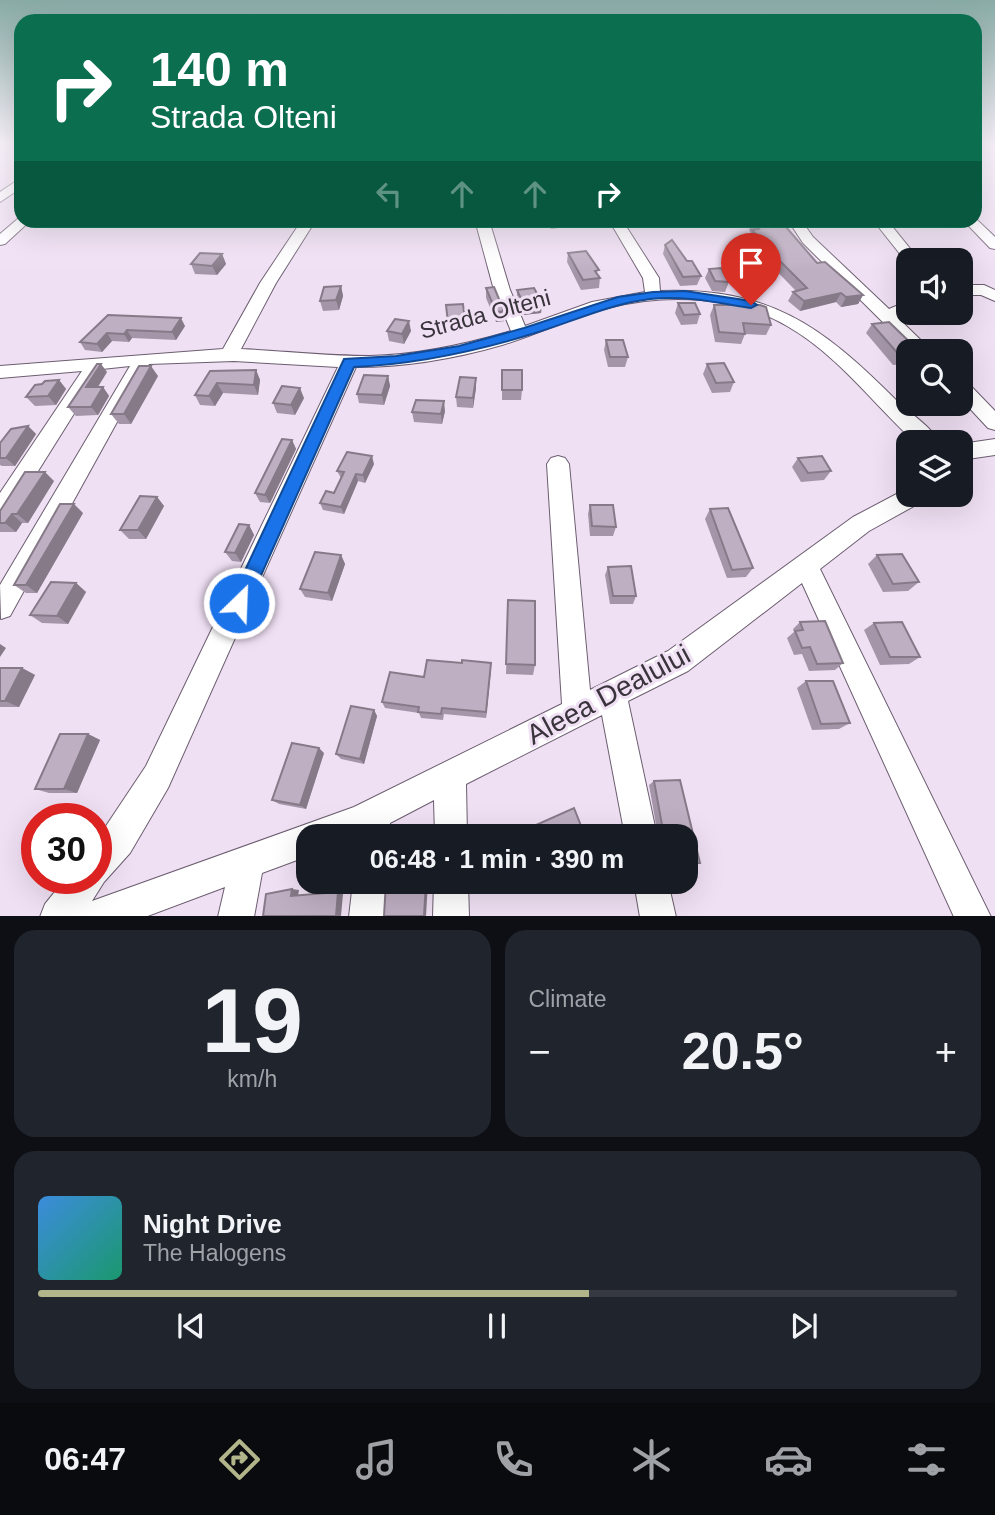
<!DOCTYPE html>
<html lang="en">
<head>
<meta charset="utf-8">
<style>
  :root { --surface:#171b24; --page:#20242c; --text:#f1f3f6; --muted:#9ea1a6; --line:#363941; --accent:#b2b48a }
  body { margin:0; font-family:Helvetica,sans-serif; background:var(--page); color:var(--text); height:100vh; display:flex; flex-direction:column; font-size:26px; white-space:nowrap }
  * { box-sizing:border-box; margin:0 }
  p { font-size:23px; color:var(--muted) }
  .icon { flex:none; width:38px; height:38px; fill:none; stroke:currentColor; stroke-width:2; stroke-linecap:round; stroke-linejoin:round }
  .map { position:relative; height:916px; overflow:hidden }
  .sheet { display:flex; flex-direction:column; gap:14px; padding:14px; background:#0d0f14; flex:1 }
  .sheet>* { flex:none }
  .guide { position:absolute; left:14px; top:14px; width:968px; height:214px; border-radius:21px; box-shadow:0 7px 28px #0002; background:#0b6e4f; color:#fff; overflow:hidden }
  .buttons { position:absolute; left:896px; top:248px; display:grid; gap:14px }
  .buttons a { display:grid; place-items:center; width:77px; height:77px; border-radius:14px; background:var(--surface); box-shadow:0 7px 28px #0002; font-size:35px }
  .speed { position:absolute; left:21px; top:803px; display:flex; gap:14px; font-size:35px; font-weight:700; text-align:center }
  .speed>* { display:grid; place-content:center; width:91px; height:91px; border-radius:50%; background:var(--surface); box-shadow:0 7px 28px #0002; line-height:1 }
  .speed .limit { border:10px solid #d22; background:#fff; color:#111 }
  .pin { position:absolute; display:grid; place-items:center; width:60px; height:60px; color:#fff; margin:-72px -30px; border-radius:50% 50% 50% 0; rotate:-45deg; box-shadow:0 0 7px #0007 }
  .pin .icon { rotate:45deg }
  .me { position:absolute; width:77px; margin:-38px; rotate:24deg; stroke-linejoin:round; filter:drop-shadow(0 0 5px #0008) }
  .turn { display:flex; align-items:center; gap:24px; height:147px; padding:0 21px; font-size:32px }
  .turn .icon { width:91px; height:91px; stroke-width:2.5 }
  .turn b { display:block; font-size:49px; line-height:60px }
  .lanes { display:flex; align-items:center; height:66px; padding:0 21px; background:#0003; justify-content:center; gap:35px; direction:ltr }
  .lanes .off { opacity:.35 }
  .big { font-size:52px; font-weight:700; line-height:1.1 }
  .sheet .tile { flex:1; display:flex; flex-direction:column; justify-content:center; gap:10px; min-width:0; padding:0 24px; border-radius:21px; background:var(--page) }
  .sheet .dial { align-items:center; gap:0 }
  .dial b { font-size:91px; line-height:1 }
  .song { display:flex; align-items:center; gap:21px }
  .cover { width:84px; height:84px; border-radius:10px; background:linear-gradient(135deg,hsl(210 70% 55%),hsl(160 70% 35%)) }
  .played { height:7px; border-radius:4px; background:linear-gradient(90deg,var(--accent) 60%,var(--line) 60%) }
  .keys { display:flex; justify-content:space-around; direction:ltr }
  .heat { display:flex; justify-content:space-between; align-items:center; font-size:38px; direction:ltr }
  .sheet .tiles { flex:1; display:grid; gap:14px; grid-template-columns:1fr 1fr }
  .tile:last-child { grid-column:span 2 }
  .trip { position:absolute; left:296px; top:824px; width:402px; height:70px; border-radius:21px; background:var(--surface); box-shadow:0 7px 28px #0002; font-weight:700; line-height:70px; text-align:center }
  .dock { display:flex; height:112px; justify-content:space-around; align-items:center; background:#090b0e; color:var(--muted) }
  .dock .icon { width:49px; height:49px }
  .dock .current { color:var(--accent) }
  .dock b { font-size:32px; color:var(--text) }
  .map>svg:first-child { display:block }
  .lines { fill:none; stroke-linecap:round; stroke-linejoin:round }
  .minor-casing { stroke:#6c5e70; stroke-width:2 }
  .minor { fill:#fff; fill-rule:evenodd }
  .wall { fill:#a496a8 }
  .shaded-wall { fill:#867a88 }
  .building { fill:#bfafc3; stroke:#867a88; stroke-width:2 }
  .route { fill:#1a73e8; stroke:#114b97; stroke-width:2 }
  .labels { text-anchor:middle; stroke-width:6; stroke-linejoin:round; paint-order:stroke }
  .street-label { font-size:23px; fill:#39333b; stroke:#f0e0f4 }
  .near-street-label { font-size:28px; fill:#39333b; stroke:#f0e0f4 }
</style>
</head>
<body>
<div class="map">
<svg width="995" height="917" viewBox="0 0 995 917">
  <rect width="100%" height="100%" fill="#f0e0f4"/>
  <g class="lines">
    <g class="minor-casing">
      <g id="minor">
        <path d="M21 178V188L0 202V192Z"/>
        <path d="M20 217 21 220H31L5 244 0 245V234Z"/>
        <path d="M975 218 995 237V249L990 248 963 220H975Z"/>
        <path d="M475 220H489L510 290 525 326 592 302 645 292 643 278 609 220H622L659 278 660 291C768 287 821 325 894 398 908 412 931 426 940 443H916C873 404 838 355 787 326 737 296 668 293 612 307 574 316 539 334 502 345 454 359 405 367 356 367L168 788 130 853 104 882 92 901 354 807 562 704 547 464 551 458 558 456 565 458 569 464 590 690 668 651 853 517 908 488V495H926L923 501 869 531 820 569 991 917H954L802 583 688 671 628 701 657 836H625L602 715 466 784 467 836H435L434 800 390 823 389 836H308V856L262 873 254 917H218L225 887 145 917H40L45 904 66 878H96V841L146 766 338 367 234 361 149 364 10 616 1 619 0 585 130 366 102 369 8 519 0 521V493L82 371 0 378V366L223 349 260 283 300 223 305 222 312 226 276 283 241 349C284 351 327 356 370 356 417 355 463 345 508 332L511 331 494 290Z"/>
        <path d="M788 220H801L813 237 889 309 908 301V312L897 317 933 352H913L803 243Z"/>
        <path d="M873 220H887L920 261H908V264Z"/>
        <path d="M961 285H984L995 290V301L981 295H961Z"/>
        <path d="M961 382 968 383 995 411V430L988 428 961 399Z"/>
        <path d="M995 439V455L961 460V444Z"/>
        <path d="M353 882H387L385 917H349Z"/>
        <path d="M434 882H468L469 917H433Z"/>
        <path d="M634 882H668L676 917H640Z"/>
      </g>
    </g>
    <use href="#minor" class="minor"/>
  </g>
  <g class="wall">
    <path d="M547 220H567L566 227 551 229Z"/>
    <path d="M660 220H684V222H682V225L663 226Z"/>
    <path d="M753 221 863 295 858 304 841 307 836 302 800 311 788 301 793 292 796 291 763 257 749 239 751 233 749 230Z"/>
    <path d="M665 245 687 261 701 276 697 285 680 286 663 254Z"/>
    <path d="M568 253 598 275 600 278 599 288 581 290 567 262Z"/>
    <path d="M222 254 226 264 217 275 195 274 191 264Z"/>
    <path d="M709 269 729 282 725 292 712 291 705 278Z"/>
    <path d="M341 286 343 296 339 310 323 311 320 301Z"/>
    <path d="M486 288 504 311V321L496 322 486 298Z"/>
    <path d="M517 290 542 303 541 313 523 315 517 300Z"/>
    <path d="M678 303 700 314 697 324 681 325 675 313Z"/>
    <path d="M446 305 465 322 466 330 448 332Z"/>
    <path d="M714 305 771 325 766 335 745 334 741 344 715 342 710 315Z"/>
    <path d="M108 315 185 326 176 340 132 338 129 342 112 341 102 352 85 350 80 342Z"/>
    <path d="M872 324 908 352V364L893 365 866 333Z"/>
    <path d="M387 331H411L404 344 389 341Z"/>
    <path d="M606 340 628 357 625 367H608L604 350Z"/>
    <path d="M707 364 734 382 730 392 712 393 703 374Z"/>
    <path d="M256 370 260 380 258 395 223 393 215 406 200 405 195 395 210 371Z"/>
    <path d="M502 370 522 390 521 400H502Z"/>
    <path d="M107 372 98 387H103L109 396 98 415 76 416 68 407Z"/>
    <path d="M158 376 131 424H119L111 414Z"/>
    <path d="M388 376 390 386 384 405 359 403 357 394Z"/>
    <path d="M476 378V388L473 408 457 407 456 397Z"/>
    <path d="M59 380 66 389 56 405 35 406 26 397 42 384Z"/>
    <path d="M304 398 295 415 277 413 273 403Z"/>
    <path d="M445 411 442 424 414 422 412 412Z"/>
    <path d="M28 426 36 434 15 466H2L0 465V443Z"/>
    <path d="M292 440 296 449 270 503 260 502 255 493Z"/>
    <path d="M798 458 831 471 824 480 801 482 792 467Z"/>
    <path d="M374 464 365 483 358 481 344 514 323 510 320 503 334 493 341 478 337 471Z"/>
    <path d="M54 481 28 523H22L16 532H0V511Z"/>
    <path d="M157 497 164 506 146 539H129L120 530Z"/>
    <path d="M590 505 616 527 613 536H590L588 514Z"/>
    <path d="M710 509 753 568 746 577 727 578 705 519Z"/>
    <path d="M83 513 37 593H26L14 585Z"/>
    <path d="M249 525 254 535 241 562 232 561 225 552Z"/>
    <path d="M341 555 345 564 332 601 305 597 300 589Z"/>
    <path d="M877 555 919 582 908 591 883 592 868 564Z"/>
    <path d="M608 567 636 596 633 604H610L605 575Z"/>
    <path d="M76 583 86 592 68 624 42 623 30 615Z"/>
    <path d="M508 600 535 665 533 675 506 674Z"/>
    <path d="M800 622 843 663 835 670 809 671 802 654 794 655 787 638 794 632 793 629Z"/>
    <path d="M874 623 920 657 909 664 880 665 864 630Z"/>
    <path d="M462 663H491L486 718 444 714 443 720 421 718 419 713 385 708 382 702 424 677Z"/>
    <path d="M0 668H22L35 675 19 707H0Z"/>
    <path d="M806 681 850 723 839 729 812 730 797 688Z"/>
    <path d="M374 710 377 716 364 764 341 759 336 754Z"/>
    <path d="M88 734 100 740 77 793H49L35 789Z"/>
    <path d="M324 753 306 809 279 804 272 800Z"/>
    <path d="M680 780 700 863 693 865H686V836H658L649 785 654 781Z"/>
  </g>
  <g class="shaded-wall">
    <path d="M222 254 226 264 217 275 212 266Z"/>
    <path d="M341 286 343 296 339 310 336 300Z"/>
    <path d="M841 293 836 302 800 311 804 301Z"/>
    <path d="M863 295 858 304 841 307 846 297Z"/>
    <path d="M542 303 541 313 523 315 524 305Z"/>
    <path d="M504 311V321L496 322V312Z"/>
    <path d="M181 318 185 326 176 340 172 332Z"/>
    <path d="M409 321 411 331 404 344 402 334Z"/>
    <path d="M127 330 132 338 129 342 124 334Z"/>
    <path d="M107 333 112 341 102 352 97 344Z"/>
    <path d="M101 364 107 372 92 396 86 387Z"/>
    <path d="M151 366 158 376 131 424 124 414Z"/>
    <path d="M256 370 260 380 258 395 254 385Z"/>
    <path d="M388 376 390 386 384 405 382 395Z"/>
    <path d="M476 378V388L473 408V398Z"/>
    <path d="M59 380 66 389 56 405 48 396Z"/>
    <path d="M217 383 223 393 215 406 209 396Z"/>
    <path d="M103 387 109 396 98 415 91 407Z"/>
    <path d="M300 388 304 398 295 415 291 405Z"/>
    <path d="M444 401 445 411 442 424 441 414Z"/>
    <path d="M28 426 36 434 15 466 6 458Z"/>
    <path d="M292 440 296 449 270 503 265 495Z"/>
    <path d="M372 456 374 464 365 483 363 475Z"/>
    <path d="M45 472 54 481 28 523 17 514Z"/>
    <path d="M356 474 358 481 344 514 341 507Z"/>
    <path d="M157 497 164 506 146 539 138 530Z"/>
    <path d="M74 504 83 513 37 593 26 585Z"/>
    <path d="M12 514 22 523 16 532 5 523Z"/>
    <path d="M249 525 254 535 241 562 235 553Z"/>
    <path d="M341 555 345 564 332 601 328 593Z"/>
    <path d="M76 583 86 592 68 624 57 616Z"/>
    <path d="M0 644 6 648 0 657Z"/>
    <path d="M491 663V670L486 718V712Z"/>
    <path d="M22 668 35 675 19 707 5 701Z"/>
    <path d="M374 710 377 716 364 764 360 759Z"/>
    <path d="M88 734 100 740 77 793 64 789Z"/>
    <path d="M319 748 324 753 306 809 300 805Z"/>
    <path d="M426 882H428L426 916H424Z"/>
    <path d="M292 889 299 890 298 896H291Z"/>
    <path d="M338 892 343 894 341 916H336Z"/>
  </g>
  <g class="building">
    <path d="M780 220 817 263 825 262 863 295 846 297 841 293 804 301 793 292 807 288 767 248 752 230 759 229 753 221Z"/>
    <path d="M672 240 687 261H692L701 276 683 277 665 245Z"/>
    <path d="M586 251 599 270 595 271 600 278 583 280 568 253Z"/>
    <path d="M200 253 222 254 212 266 191 264Z"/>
    <path d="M721 268 729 282 715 281 709 269Z"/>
    <path d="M341 286 336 300 320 301 324 287Z"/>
    <path d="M494 287 504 311 496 312 486 288Z"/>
    <path d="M534 288 542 303 524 305 517 290Z"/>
    <path d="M678 303H695L700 314 684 315Z"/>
    <path d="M463 304 465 322 448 323 446 305Z"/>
    <path d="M714 305H760L766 307 771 325 743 323 745 334 719 332Z"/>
    <path d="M108 315 181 318 172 332 127 330 124 334 107 333 97 344 80 342Z"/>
    <path d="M395 319 409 321 402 334 387 331Z"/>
    <path d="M889 322 920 352H908V355L900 356 872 324Z"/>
    <path d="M606 340H623L628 357H610Z"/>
    <path d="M724 363 734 382 716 383 707 364Z"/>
    <path d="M97 364H101L86 387H103L91 407H68Z"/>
    <path d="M139 366H151L124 414H111Z"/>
    <path d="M256 370 254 385 217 383 209 396 195 395 210 371Z"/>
    <rect x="502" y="370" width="20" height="20"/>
    <path d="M364 375 388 376 382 395 357 394Z"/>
    <path d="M460 377 476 378 473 398 456 397Z"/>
    <path d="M59 380 48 396 26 397 35 385 42 384 45 381Z"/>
    <path d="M282 386 300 388 291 405 273 403Z"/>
    <path d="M416 400 444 401 441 414 412 412Z"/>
    <path d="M28 426 6 458H0V443L11 429Z"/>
    <path d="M282 439 292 440 265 495 255 493Z"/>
    <path d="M347 452 372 456 363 475 356 474 341 507 320 503 326 491 334 493 344 472 337 471Z"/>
    <path d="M822 456 831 471 808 473 798 458Z"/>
    <path d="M25 472H45L17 514H12L5 523H0V511Z"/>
    <path d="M140 496 157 497 138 530H120Z"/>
    <path d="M60 504H74L26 585H14Z"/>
    <path d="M590 505H613L616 527 592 526Z"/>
    <path d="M728 508 753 568 732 570 710 509Z"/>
    <path d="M239 524 249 525 235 553 225 552Z"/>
    <path d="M315 552 341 555 328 593 300 589Z"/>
    <path d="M902 554 919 582 893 584 877 555Z"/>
    <path d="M631 566 636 596H613L608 567Z"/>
    <path d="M51 582 76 583 57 616 30 615Z"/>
    <path d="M508 600 535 601V665L506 664Z"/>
    <path d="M825 621 843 663 817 664 810 647 802 648 795 631 803 630 800 622Z"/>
    <path d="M902 622 920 657H890L874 623Z"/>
    <path d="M427 660 462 663V660L491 663 486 712 442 708 441 714 418 712 419 707 382 702 390 672 424 677Z"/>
    <path d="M0 668H22L5 701H0Z"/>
    <path d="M806 681H833L850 723 821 724Z"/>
    <path d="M351 706 374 710 360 759 336 754Z"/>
    <path d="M60 734H88L64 789H35Z"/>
    <path d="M292 743 319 748 300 805 272 800Z"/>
    <path d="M680 780 700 863H686V836H664L654 781Z"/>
    <path d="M574 808 585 836H530L527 829Z"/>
    <path d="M386 882H426L424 916H384Z"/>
    <path d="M292 889 291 896 338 892 336 916H263L266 894Z"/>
  </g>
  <linearGradient id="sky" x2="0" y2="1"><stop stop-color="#88aba6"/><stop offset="0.53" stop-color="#f8f1fa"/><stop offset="1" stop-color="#f8f1fa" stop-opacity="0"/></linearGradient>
  <rect width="995" height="272" fill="url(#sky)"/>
  <path class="route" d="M685 291 751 301 757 305 751 308C718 303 684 295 650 299 609 304 572 322 532 334 473 352 416 364 354 367L246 609 239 612 233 609 230 603 233 596 344 359 396 356 459 346 524 328 618 297 653 292Z"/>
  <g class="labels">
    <g class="street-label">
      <text transform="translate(485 314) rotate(-15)" y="8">Strada Olteni</text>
    </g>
    <g class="near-street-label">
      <text transform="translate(608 694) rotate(-28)" y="10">Aleea Dealului</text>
    </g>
  </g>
</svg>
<div class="buttons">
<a><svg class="icon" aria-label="sound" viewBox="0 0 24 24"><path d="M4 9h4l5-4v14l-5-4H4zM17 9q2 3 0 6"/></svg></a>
<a><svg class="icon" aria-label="search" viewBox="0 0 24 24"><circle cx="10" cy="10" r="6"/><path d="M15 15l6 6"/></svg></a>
<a><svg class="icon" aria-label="layers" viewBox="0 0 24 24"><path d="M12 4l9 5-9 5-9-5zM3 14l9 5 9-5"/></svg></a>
</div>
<div class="speed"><div class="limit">30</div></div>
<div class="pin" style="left:751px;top:305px;background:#d93025"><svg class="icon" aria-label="arrive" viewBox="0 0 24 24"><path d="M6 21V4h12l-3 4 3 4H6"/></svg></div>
<svg class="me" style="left:239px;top:603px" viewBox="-20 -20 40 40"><circle r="17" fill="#1a73e8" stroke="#fff" stroke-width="3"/><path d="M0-11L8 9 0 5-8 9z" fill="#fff"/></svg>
<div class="trip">06:48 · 1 min · 390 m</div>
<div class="guide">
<div class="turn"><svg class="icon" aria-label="right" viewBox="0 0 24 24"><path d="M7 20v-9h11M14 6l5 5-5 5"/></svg><div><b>140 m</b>Strada Olteni</div></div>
<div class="lanes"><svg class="icon off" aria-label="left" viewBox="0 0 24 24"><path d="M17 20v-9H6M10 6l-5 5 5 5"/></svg><svg class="icon off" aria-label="ahead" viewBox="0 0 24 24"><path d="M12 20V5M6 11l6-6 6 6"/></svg><svg class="icon off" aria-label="ahead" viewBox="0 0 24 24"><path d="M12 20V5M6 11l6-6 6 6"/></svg><svg class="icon" aria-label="right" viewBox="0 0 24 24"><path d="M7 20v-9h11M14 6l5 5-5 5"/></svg></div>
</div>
</div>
<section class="sheet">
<div class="tiles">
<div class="tile dial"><b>19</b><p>km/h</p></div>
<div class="tile"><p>Climate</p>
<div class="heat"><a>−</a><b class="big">20.5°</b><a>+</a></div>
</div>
<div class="tile">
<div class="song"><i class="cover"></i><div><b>Night Drive</b><p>The Halogens</p></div></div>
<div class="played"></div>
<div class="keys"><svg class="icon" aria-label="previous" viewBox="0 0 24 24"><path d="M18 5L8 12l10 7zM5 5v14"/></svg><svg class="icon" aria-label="pause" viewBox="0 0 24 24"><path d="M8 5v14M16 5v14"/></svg><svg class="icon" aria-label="next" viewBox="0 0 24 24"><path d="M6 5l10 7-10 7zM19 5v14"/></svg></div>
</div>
</div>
</section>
<nav class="dock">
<b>06:47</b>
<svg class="icon current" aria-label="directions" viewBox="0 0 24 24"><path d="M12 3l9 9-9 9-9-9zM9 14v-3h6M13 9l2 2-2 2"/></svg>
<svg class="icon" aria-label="music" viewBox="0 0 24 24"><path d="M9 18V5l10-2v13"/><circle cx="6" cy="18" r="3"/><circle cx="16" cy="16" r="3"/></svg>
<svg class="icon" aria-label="phone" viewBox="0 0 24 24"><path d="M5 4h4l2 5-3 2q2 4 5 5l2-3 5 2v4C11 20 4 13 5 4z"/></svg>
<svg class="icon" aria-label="climate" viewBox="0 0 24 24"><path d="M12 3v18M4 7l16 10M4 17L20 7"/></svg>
<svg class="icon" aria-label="car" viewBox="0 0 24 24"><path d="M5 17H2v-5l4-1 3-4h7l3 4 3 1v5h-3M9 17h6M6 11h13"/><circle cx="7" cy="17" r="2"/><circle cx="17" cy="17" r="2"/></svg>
<svg class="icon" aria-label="filters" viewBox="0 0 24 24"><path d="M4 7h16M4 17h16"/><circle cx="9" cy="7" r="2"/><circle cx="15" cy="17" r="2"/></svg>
</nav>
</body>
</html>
